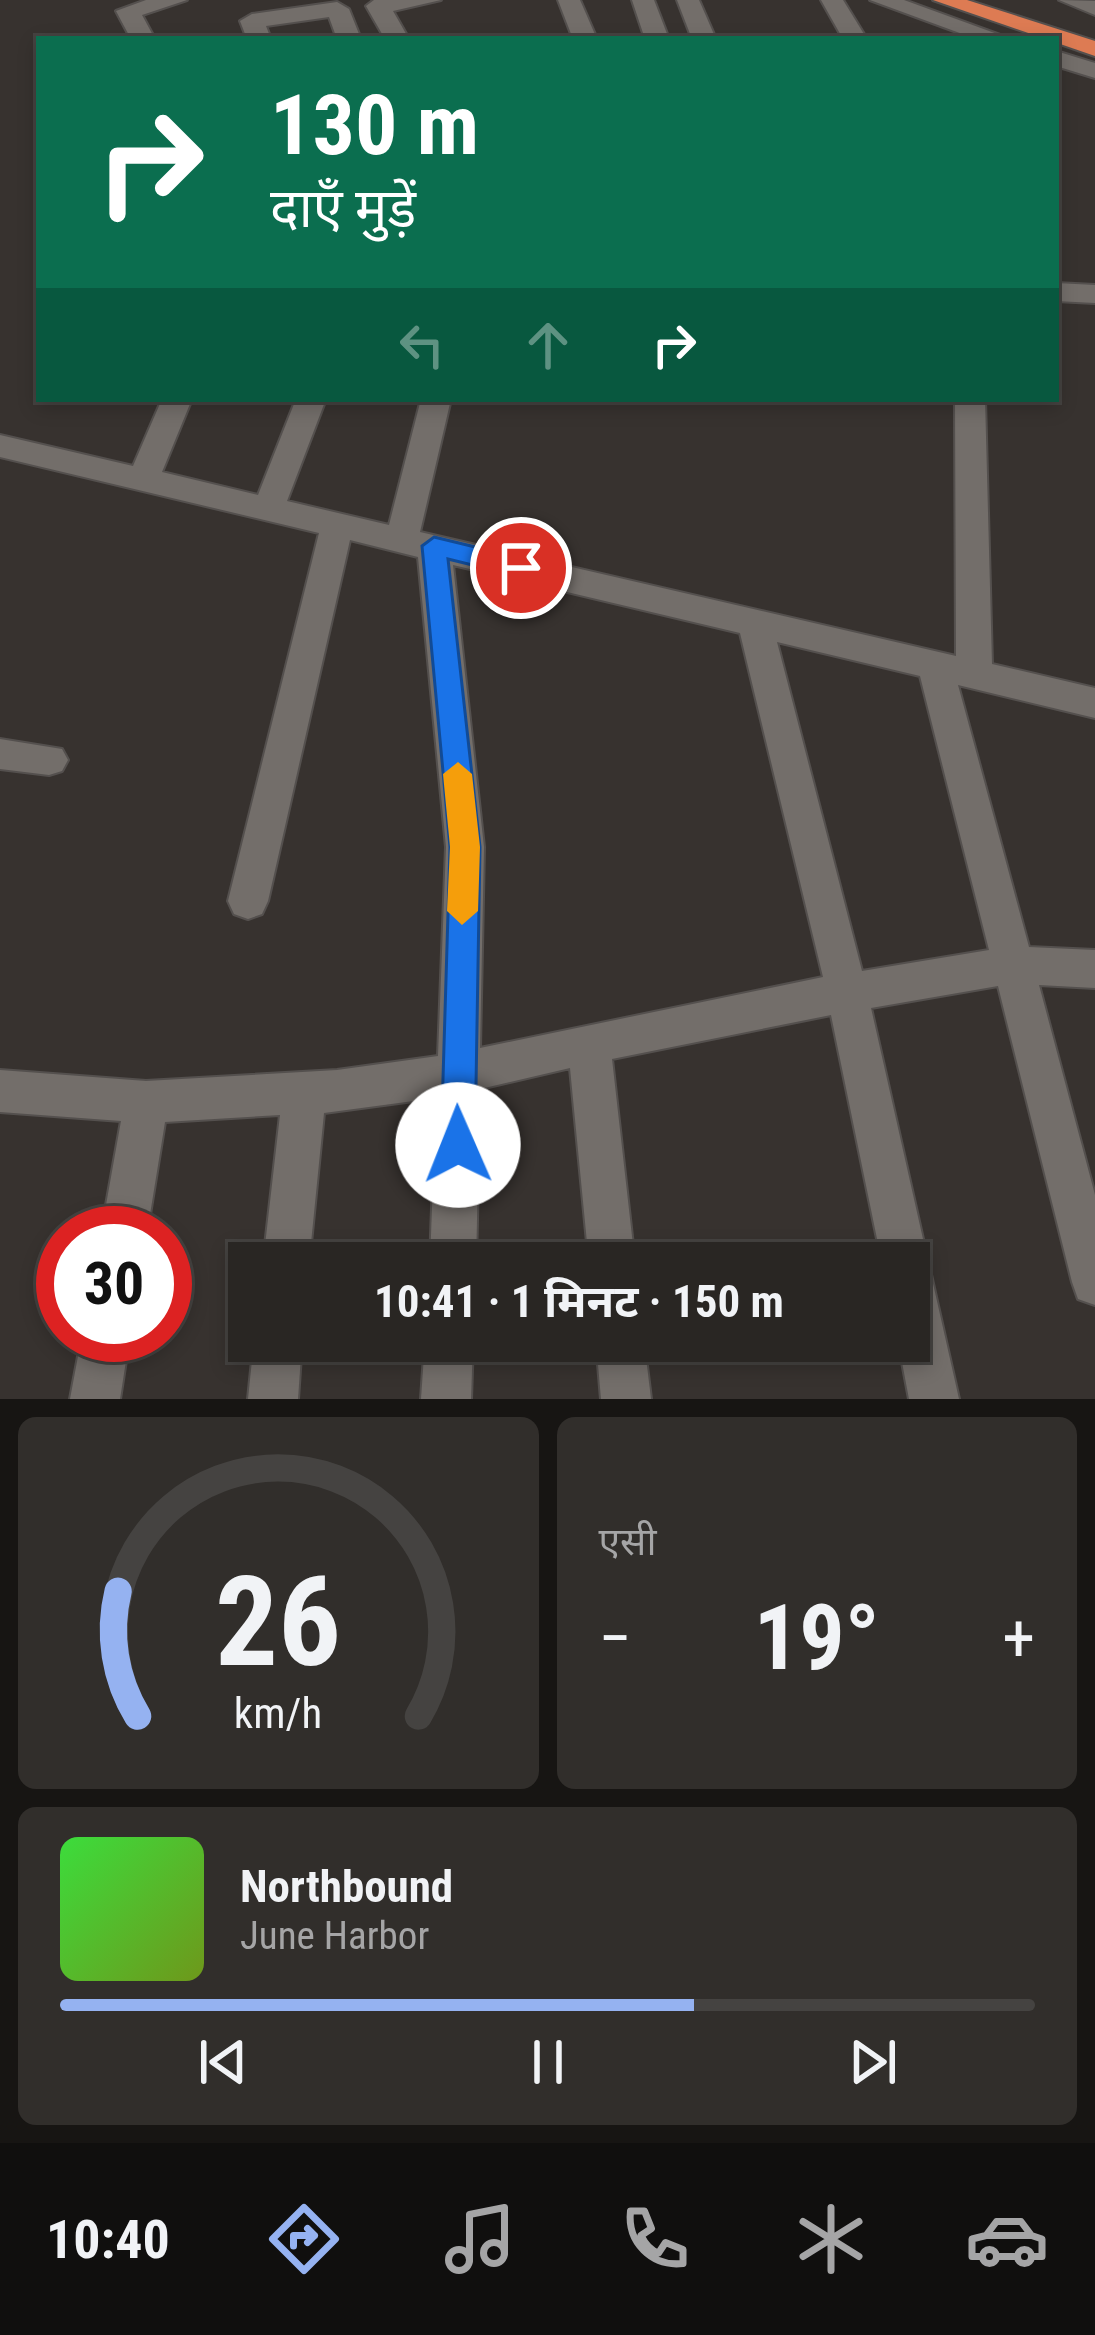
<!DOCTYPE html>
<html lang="hi">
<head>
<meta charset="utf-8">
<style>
  :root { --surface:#292623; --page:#312e2b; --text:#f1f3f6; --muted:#a5a5a6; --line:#454341; --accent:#95b2f1 }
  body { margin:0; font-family:"Roboto Condensed","Noto Sans Devanagari",sans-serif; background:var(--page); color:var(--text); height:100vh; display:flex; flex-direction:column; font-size:45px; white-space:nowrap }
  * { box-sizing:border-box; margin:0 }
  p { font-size:39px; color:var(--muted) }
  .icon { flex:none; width:66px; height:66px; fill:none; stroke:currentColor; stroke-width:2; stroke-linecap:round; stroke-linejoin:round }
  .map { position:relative; height:1399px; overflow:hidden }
  .side { display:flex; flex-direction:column; gap:18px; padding:18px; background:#171513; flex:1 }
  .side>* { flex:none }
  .banner { position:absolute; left:36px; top:36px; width:1023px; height:366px; border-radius:0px; box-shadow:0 6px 18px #0003,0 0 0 3px var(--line); background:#0b6e4f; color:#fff; overflow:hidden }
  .speed { position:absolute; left:36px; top:1206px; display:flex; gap:24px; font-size:60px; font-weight:700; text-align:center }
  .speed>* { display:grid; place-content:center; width:156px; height:156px; border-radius:50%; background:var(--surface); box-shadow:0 6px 18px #0003,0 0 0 3px var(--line); line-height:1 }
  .speed .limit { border:18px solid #d22; background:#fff; color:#111 }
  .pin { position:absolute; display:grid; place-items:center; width:102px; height:102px; color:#fff; margin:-51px; border:6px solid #fff; border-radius:50%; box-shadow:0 3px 12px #0007 }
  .me { position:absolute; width:132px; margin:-66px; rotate:359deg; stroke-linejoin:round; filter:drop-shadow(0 0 9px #0008) }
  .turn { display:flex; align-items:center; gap:42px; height:252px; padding:0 36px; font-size:54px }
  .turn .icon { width:156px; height:156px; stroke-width:2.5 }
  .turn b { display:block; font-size:84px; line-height:102px }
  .lanes { display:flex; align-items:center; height:114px; padding:0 36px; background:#0003; justify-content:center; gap:60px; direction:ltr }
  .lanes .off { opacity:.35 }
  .big { font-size:90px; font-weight:700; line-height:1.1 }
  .side .tile { flex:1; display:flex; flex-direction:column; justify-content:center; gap:18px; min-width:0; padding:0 42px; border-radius:18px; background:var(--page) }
  .side .dial { align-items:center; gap:0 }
  .dial svg { height:312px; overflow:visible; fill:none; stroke:var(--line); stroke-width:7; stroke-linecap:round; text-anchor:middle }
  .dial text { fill:var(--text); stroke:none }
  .song { display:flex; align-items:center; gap:36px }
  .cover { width:144px; height:144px; border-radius:18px; background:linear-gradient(135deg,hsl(120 70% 55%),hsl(80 70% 35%)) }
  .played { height:12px; border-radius:6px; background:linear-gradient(90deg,var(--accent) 65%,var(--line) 65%) }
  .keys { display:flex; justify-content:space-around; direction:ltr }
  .heat { display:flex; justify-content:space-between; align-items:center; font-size:66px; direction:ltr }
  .side .tiles { flex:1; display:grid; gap:18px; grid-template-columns:1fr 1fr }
  .tile:last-child { grid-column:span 2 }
  .trip { position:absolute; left:228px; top:1242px; width:702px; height:120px; border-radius:0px; background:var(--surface); box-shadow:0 6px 18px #0003,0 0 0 3px var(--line); font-weight:700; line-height:120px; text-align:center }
  .tabs { display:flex; height:192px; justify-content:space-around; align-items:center; background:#100f0e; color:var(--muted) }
  .tabs .icon { width:84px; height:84px }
  .tabs .current { color:var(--accent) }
  .tabs b { font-size:54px; color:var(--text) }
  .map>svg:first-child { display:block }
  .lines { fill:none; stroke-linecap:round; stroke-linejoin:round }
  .minor-casing { stroke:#54504e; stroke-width:4 }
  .highway-casing { stroke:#54504e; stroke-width:4 }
  .minor { fill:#736e6a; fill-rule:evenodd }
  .highway { fill:#dd7b53; fill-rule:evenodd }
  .route { fill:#1a73e8; stroke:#114b97; stroke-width:3 }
  .slow { fill:#f59e0b }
</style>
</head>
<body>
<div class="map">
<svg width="1095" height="1399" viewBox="0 0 1095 1399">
  <rect width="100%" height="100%" fill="#37322f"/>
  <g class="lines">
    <g class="minor-casing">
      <g id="minor">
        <path d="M146 0H187L142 15 155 39H131L116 11Z"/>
        <path d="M441 0 393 11 409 39H385L366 6 374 0Z"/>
        <path d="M558 0H580L597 39H573Z"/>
        <path d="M632 0H654L669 39H645Z"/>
        <path d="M677 0H699L716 39H692Z"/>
        <path d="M821 0H843L867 39H843Z"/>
        <path d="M870 0H904L1011 39H976Z"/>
        <path d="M1059 0 1095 1V15Z"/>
        <path d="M337 2 349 9 361 39H337L329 17 266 26 271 39H247L240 21 252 14Z"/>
        <path d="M1056 51 1095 63V78L1056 66Z"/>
        <path d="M1056 283 1095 285V303L1056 301Z"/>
        <path d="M162 399H192L162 472 258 495 296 399H326L287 501 389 525 421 399H451L420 532 956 656 955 399H985L992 664 1095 688V718L958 685 1029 947 1095 950V988L1039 985 1095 1195V1305L1078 1299 1072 1282 998 986 871 1008 959 1399H909L898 1341H909V1263H882L831 1015 612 1059 635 1263H589L570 1068 480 1089 476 1263H430L436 1098 324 1113 309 1263H263L280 1115 165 1122 147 1233H101L121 1121 0 1112V1070L146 1081 337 1070 438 1056 446 847 418 557 350 540 268 901 262 914 248 919 234 914 228 901 319 533 0 457V435L133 466ZM453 565 740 633 823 977 480 1048 484 847ZM777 642 920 676 989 950 862 971Z"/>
        <path d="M0 739 62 749 68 760 62 771 49 775 0 769Z"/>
        <path d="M82 1335H130L120 1399H70Z"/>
        <path d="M254 1341H302L298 1399H248Z"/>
        <path d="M425 1341H473L471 1399H421Z"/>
        <path d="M596 1341H644L651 1399H601Z"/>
      </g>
    </g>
    <g class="highway-casing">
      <path id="highway" d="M933 0H967L1095 41V56Z"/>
    </g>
    <use href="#minor" class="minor"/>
    <use href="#highway" class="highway"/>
  </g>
  <path class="route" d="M434 537 521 558 534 568 521 577 448 559 480 847 475 1145 470 1157 458 1162 446 1157 441 1145 450 847 422 546Z"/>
  <path class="slow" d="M458 762 472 774 480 847 478 911 462 925 447 911 450 847 443 774Z"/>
</svg>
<div class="speed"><div class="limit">30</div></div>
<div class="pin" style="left:521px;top:568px;background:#d93025"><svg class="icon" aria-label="arrive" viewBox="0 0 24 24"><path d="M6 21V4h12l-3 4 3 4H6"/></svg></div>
<svg class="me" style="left:458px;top:1145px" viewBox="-20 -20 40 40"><circle r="19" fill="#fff"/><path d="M0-13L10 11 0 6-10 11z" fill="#1a73e8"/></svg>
<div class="trip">10:41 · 1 मिनट · 150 m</div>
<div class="banner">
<div class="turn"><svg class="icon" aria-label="right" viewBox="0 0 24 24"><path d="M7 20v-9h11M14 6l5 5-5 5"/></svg><div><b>130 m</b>दाएँ मुड़ें</div></div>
<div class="lanes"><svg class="icon off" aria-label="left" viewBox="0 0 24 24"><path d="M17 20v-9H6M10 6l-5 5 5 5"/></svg><svg class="icon off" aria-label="ahead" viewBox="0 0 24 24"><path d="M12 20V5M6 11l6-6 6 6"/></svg><svg class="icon" aria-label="right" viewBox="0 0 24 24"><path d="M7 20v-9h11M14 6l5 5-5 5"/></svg></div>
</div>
</div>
<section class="side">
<div class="tiles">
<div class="tile dial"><svg viewBox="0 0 100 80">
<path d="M14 69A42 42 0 1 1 86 69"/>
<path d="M14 69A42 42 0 0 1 9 37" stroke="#95b2f1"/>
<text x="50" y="56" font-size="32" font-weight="700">26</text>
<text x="50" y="72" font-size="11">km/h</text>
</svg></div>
<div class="tile"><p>एसी</p>
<div class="heat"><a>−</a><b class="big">19°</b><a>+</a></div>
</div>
<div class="tile">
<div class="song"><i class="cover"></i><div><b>Northbound</b><p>June Harbor</p></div></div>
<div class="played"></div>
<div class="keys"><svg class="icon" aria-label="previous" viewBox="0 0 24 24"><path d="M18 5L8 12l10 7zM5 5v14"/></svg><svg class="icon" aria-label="pause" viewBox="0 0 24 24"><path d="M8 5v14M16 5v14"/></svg><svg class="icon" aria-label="next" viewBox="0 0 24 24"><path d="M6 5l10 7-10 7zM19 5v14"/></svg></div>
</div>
</div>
</section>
<nav class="tabs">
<b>10:40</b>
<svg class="icon current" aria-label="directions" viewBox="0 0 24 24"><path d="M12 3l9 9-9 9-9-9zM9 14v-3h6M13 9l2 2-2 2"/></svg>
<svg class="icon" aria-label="music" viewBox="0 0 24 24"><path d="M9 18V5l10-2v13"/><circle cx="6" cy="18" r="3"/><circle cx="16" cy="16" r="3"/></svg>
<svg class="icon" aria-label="phone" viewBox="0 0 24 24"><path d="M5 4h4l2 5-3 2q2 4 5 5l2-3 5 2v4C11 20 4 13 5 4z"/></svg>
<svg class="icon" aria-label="climate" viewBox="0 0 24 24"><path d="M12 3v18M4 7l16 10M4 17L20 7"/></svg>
<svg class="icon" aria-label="car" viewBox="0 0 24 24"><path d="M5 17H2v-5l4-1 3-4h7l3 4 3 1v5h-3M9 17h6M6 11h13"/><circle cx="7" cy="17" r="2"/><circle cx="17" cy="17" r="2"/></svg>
</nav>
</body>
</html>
